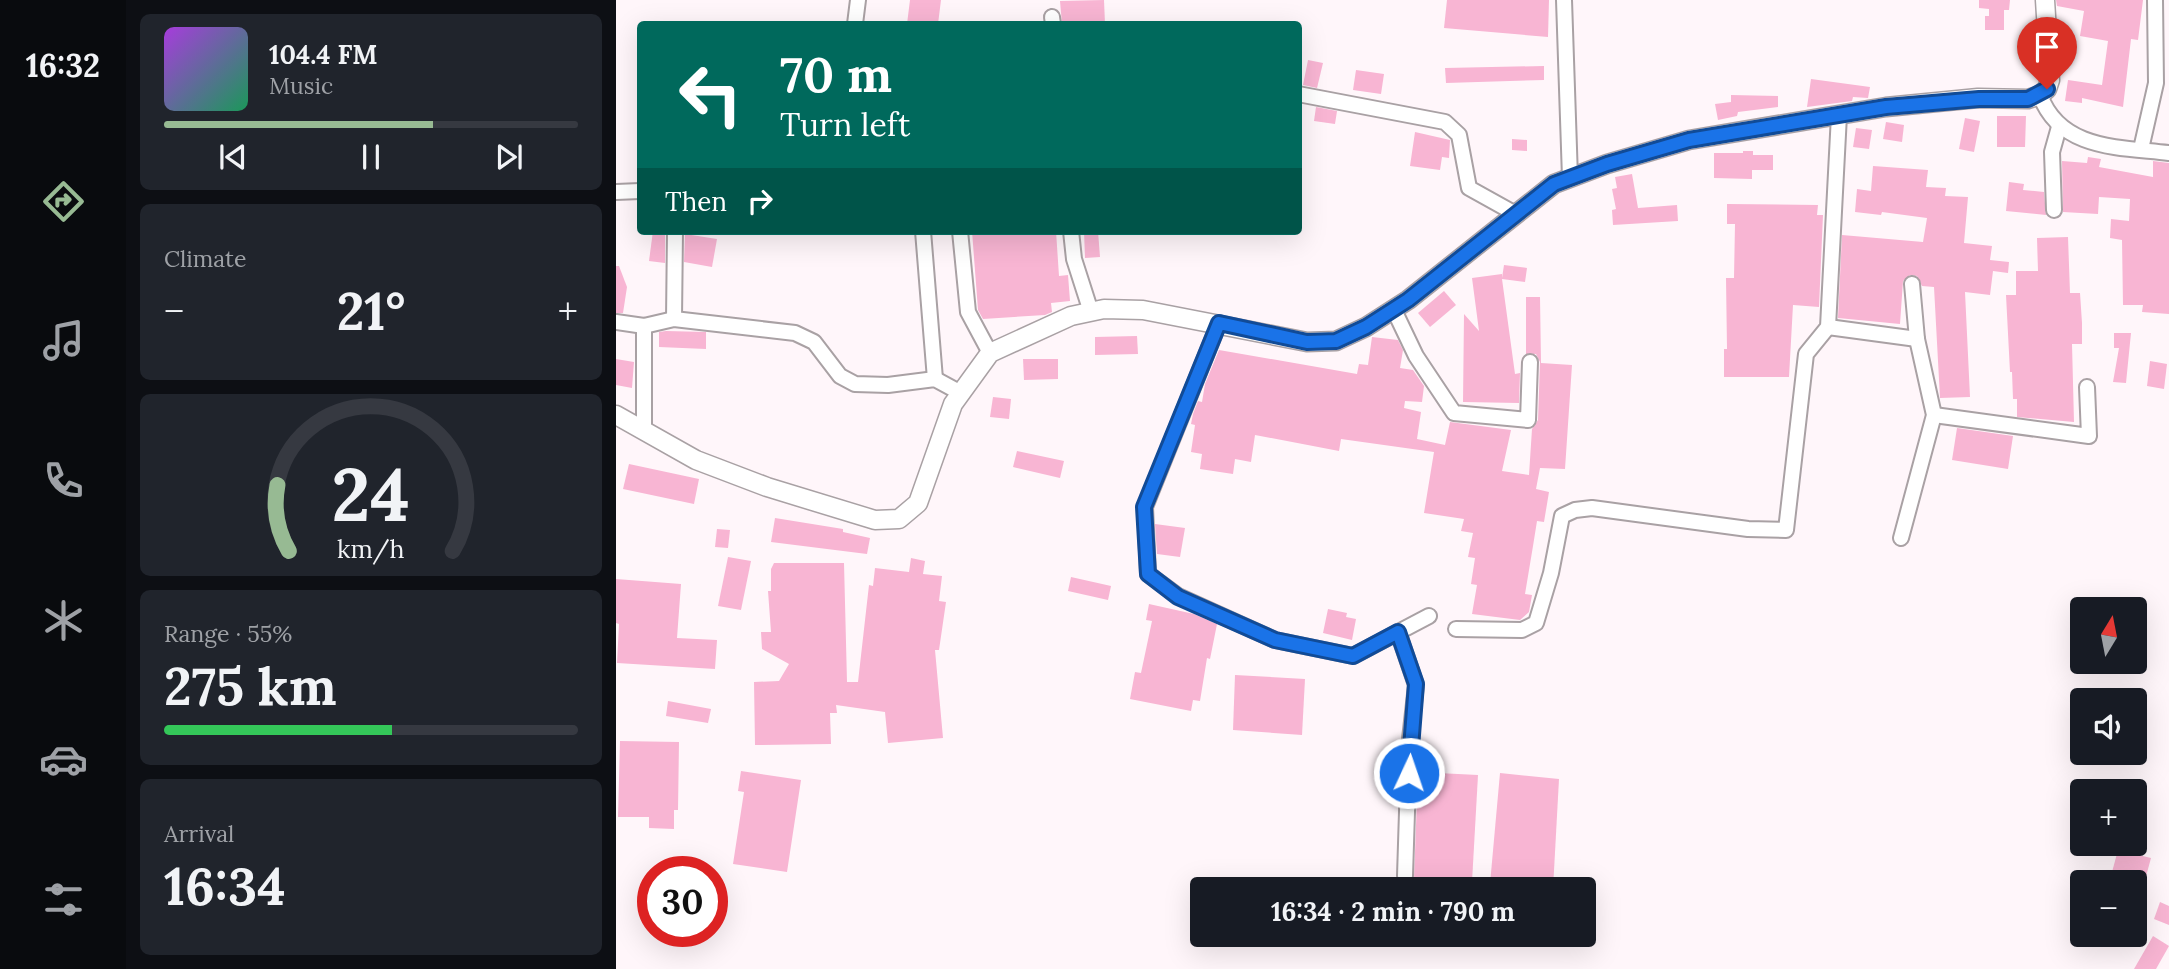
<!DOCTYPE html>
<html lang="en">
<head>
<meta charset="utf-8">
<style>
  :root { --surface:#171b24; --page:#20242c; --text:#f1f3f6; --muted:#9ea1a6; --line:#363941; --accent:#97ba93 }
  body { margin:0; font-family:Lora,serif; background:var(--page); color:var(--text); height:100vh; display:flex; flex-direction:column; font-size:26px; white-space:nowrap }
  * { box-sizing:border-box; margin:0 }
  p { font-size:23px; color:var(--muted) }
  .icon { flex:none; width:38px; height:38px; fill:none; stroke:currentColor; stroke-width:2; stroke-linecap:round; stroke-linejoin:round }
  .map { position:relative; flex:1; overflow:hidden }
  .panel { display:flex; flex-direction:column; gap:14px; padding:14px; background:#0d0f14; width:490px }
  .panel>* { flex:none }
  .guide { position:absolute; left:21px; top:21px; width:665px; height:214px; border-radius:7px; box-shadow:0 7px 28px #0002; background:#00695c; color:#fff; overflow:hidden }
  .needle { width:46px; rotate:10deg }
  .buttons { position:absolute; left:1454px; top:597px; display:grid; gap:14px }
  .buttons a { display:grid; place-items:center; width:77px; height:77px; border-radius:7px; background:var(--surface); box-shadow:0 7px 28px #0002; font-size:35px }
  .speed { position:absolute; left:21px; top:856px; display:flex; gap:14px; font-size:35px; font-weight:700; text-align:center }
  .speed>* { display:grid; place-content:center; width:91px; height:91px; border-radius:50%; background:var(--surface); box-shadow:0 7px 28px #0002; line-height:1 }
  .speed .limit { border:10px solid #d22; background:#fff; color:#111 }
  .pin { position:absolute; display:grid; place-items:center; width:60px; height:60px; color:#fff; margin:-72px -30px; border-radius:50% 50% 50% 0; rotate:-45deg; box-shadow:0 0 7px #0007 }
  .pin .icon { rotate:45deg }
  .me { position:absolute; width:77px; margin:-38px; rotate:3deg; stroke-linejoin:round; filter:drop-shadow(0 0 5px #0008) }
  .turn { display:flex; align-items:center; gap:24px; height:147px; padding:0 28px; font-size:32px }
  .turn .icon { width:91px; height:91px; stroke-width:2.5 }
  .turn b { display:block; font-size:49px; line-height:60px }
  .then { display:flex; align-items:center; height:66px; padding:0 28px; background:#0003; gap:14px; font-size:26px }
  .big { font-size:52px; font-weight:700; line-height:1.1 }
  .panel .widget { flex:1; display:flex; flex-direction:column; justify-content:center; gap:10px; min-width:0; padding:0 24px; border-radius:10px; background:var(--page) }
  .panel .dial { align-items:center; gap:0 }
  .dial svg { height:182px; overflow:visible; fill:none; stroke:var(--line); stroke-width:7; stroke-linecap:round; text-anchor:middle }
  .dial text { fill:var(--text); stroke:none }
  .song { display:flex; align-items:center; gap:21px }
  .cover { width:84px; height:84px; border-radius:10px; background:linear-gradient(135deg,hsl(280 70% 55%),hsl(150 70% 35%)) }
  .played { height:7px; border-radius:4px; background:linear-gradient(90deg,var(--accent) 65%,var(--line) 65%) }
  .keys { display:flex; justify-content:space-around; direction:ltr }
  .heat { display:flex; justify-content:space-between; align-items:center; font-size:38px; direction:ltr }
  .charge { height:10px; border-radius:5px; background:linear-gradient(90deg,#34c759 55%,var(--line) 0) }
  .trip { position:absolute; left:574px; top:877px; width:406px; height:70px; border-radius:7px; background:var(--surface); box-shadow:0 7px 28px #0002; font-weight:700; line-height:70px; text-align:center }
  main { display:flex; flex:1; min-height:0 }
  .menu { display:flex; flex-direction:column; width:126px; justify-content:space-around; align-items:center; background:#090b0e; color:var(--muted) }
  .menu .icon { width:49px; height:49px }
  .menu .selected { color:var(--accent) }
  .menu b { font-size:32px; color:var(--text) }
  .map>svg:first-child { display:block }
  .building { fill:#f8b5d3 }
  .lines { fill:none; stroke-linecap:round; stroke-linejoin:round }
  .minor-casing { stroke:#a9a1a4; stroke-width:18 }
  .major-casing { stroke:#a9a1a4; stroke-width:21 }
  .minor { stroke:#fff; stroke-width:14 }
  .major { stroke:#fff; stroke-width:18 }
  .route-casing { stroke:#114b97; stroke-width:18 }
  .route { stroke:#1a73e8; stroke-width:12 }
</style>
</head>
<body>
<main>
<nav class="menu">
<b>16:32</b>
<svg class="icon selected" aria-label="directions" viewBox="0 0 24 24"><path d="M12 3l9 9-9 9-9-9zM9 14v-3h6M13 9l2 2-2 2"/></svg>
<svg class="icon" aria-label="music" viewBox="0 0 24 24"><path d="M9 18V5l10-2v13"/><circle cx="6" cy="18" r="3"/><circle cx="16" cy="16" r="3"/></svg>
<svg class="icon" aria-label="phone" viewBox="0 0 24 24"><path d="M5 4h4l2 5-3 2q2 4 5 5l2-3 5 2v4C11 20 4 13 5 4z"/></svg>
<svg class="icon" aria-label="climate" viewBox="0 0 24 24"><path d="M12 3v18M4 7l16 10M4 17L20 7"/></svg>
<svg class="icon" aria-label="car" viewBox="0 0 24 24"><path d="M5 17H2v-5l4-1 3-4h7l3 4 3 1v5h-3M9 17h6M6 11h13"/><circle cx="7" cy="17" r="2"/><circle cx="17" cy="17" r="2"/></svg>
<svg class="icon" aria-label="filters" viewBox="0 0 24 24"><path d="M4 7h16M4 17h16"/><circle cx="9" cy="7" r="2"/><circle cx="15" cy="17" r="2"/></svg>
</nav>
<section class="panel">
<div class="widget">
<div class="song"><i class="cover"></i><div><b>104.4 FM</b><p>Music</p></div></div>
<div class="played"></div>
<div class="keys"><svg class="icon" aria-label="previous" viewBox="0 0 24 24"><path d="M18 5L8 12l10 7zM5 5v14"/></svg><svg class="icon" aria-label="pause" viewBox="0 0 24 24"><path d="M8 5v14M16 5v14"/></svg><svg class="icon" aria-label="next" viewBox="0 0 24 24"><path d="M6 5l10 7-10 7zM19 5v14"/></svg></div>
</div>
<div class="widget"><p>Climate</p>
<div class="heat"><a>−</a><b class="big">21°</b><a>+</a></div>
</div>
<div class="widget dial"><svg viewBox="0 0 100 80">
<path d="M14 69A42 42 0 1 1 86 69"/>
<path d="M14 69A42 42 0 0 1 9 40" stroke="#97ba93"/>
<text x="50" y="56" font-size="32" font-weight="700">24</text>
<text x="50" y="72" font-size="11">km/h</text>
</svg></div>
<div class="widget"><p>Range · 55%</p><b class="big">275 km</b><div class="charge"></div></div>
<div class="widget"><p>Arrival</p><b class="big">16:34</b></div>
</section>
<div class="map">
<svg width="1553" height="969" viewBox="0 0 1553 969">
  <rect width="100%" height="100%" fill="#fff6fa"/>
  <g class="building">
    <path d="M294 0H325L322 24H291Z"/>
    <path d="M488 0 489 24H446L444 1Z"/>
    <path d="M831 0H933L932 37 828 28Z"/>
    <path d="M1363 0H1394L1393 10H1388V30H1369V16H1373V9L1363 8Z"/>
    <path d="M1440 0H1527L1522 40 1515 39 1507 107 1466 98V103L1449 101 1452 80 1486 85 1492 41 1464 36 1468 11 1441 6Z"/>
    <path d="M692 60 707 63 701 88 687 85Z"/>
    <path d="M928 66V80L830 83 829 68Z"/>
    <path d="M740 70 768 74 765 94 737 90Z"/>
    <path d="M1195 79 1254 87 1252 98 1237 97 1236 101 1191 107Z"/>
    <path d="M1115 95 1162 96V107L1122 112 1121 116 1102 120 1099 104 1115 102Z"/>
    <path d="M700 107 721 111 719 124 698 121Z"/>
    <path d="M1381 116H1410L1409 147H1381Z"/>
    <path d="M1349 118 1364 121 1358 152 1343 149Z"/>
    <path d="M1270 122 1288 125 1286 142 1267 139Z"/>
    <path d="M1240 128 1256 130 1253 149 1237 147Z"/>
    <path d="M799 132 834 140 833 158 826 157 824 170 794 166Z"/>
    <path d="M896 139 911 140V151L896 150Z"/>
    <path d="M1127 151H1137V155H1157V170H1136V179L1098 178V153H1127Z"/>
    <path d="M1472 157 1485 159 1483 167 1537 177V161L1553 163V314L1526 312 1527 305H1507L1506 240 1494 238 1495 219 1513 221 1514 199 1483 197 1482 214 1447 212 1446 161 1471 163Z"/>
    <path d="M1257 166 1312 170 1310 187 1330 188 1329 196 1352 197 1348 243 1376 246 1374 260 1393 262 1392 273 1377 271 1374 295 1349 292 1354 397 1324 398 1318 287 1306 286 1301 276 1294 275 1287 281 1284 324 1222 318 1226 235 1307 242 1311 218 1266 212 1265 215 1239 212 1241 189 1255 191Z"/>
    <path d="M1016 174 1022 208 1061 205 1062 221 997 225 996 210 1000 209 996 189 1001 188 999 177Z"/>
    <path d="M1393 182 1408 184 1407 190 1428 192 1430 215 1390 211Z"/>
    <path d="M1111 204 1202 205 1201 215H1207L1203 307 1177 305 1173 377H1108V349H1111L1110 278H1118L1119 224H1111Z"/>
    <path d="M37 231H49V263L33 261Z"/>
    <path d="M356 231H440L443 276 452 275 454 301 435 303 436 312 429 315 367 319 362 310Z"/>
    <path d="M468 231H482L484 257 469 258Z"/>
    <path d="M69 234 101 239 96 267 68 262Z"/>
    <path d="M1452 237 1454 293H1464L1466 323V344H1456L1458 422 1401 417V399H1397L1396 372H1394L1390 295H1400V271H1422L1421 238Z"/>
    <path d="M888 265 911 268 909 282 886 279 899 374 904 373 903 403 847 402 848 314 863 331 856 278 886 274V278Z"/>
    <path d="M0 266H3L11 287 7 313H0Z"/>
    <path d="M828 291 840 305 814 327 802 313Z"/>
    <path d="M910 297H924L925 363 956 365 949 469 924 468 920 489 933 492 928 522 921 521 917 546 909 594 916 595 913 612 904 620 856 614 861 585 855 584 859 558 852 557 857 533 845 531 848 519 808 513 818 452 725 439 723 451 639 435 635 462 619 459 617 474 584 469 586 454 575 452 579 425 575 424 577 414 582 401 586 402 589 384 603 350 741 374 743 364 752 365 756 337 782 340 787 350 784 368 797 370 808 386 806 402 789 401 788 408 805 412 801 439 829 445 834 422 895 430 886 471 913 475 916 429 922 420 924 362 920 354H910Z"/>
    <path d="M50 331 90 332V349L43 347V332Z"/>
    <path d="M1498 333H1515L1510 383 1497 382 1503 348H1498Z"/>
    <path d="M521 336 522 354 479 355V337Z"/>
    <path d="M0 359 18 362 16 388 0 385Z"/>
    <path d="M407 359H442V379L408 380Z"/>
    <path d="M1534 361 1551 364 1548 389 1531 386Z"/>
    <path d="M377 397 395 399 393 419 374 417Z"/>
    <path d="M1341 428 1397 436 1392 469 1336 460Z"/>
    <path d="M401 451 448 461 444 478 397 467Z"/>
    <path d="M13 464 83 479 78 504 7 489Z"/>
    <path d="M159 518 227 529V532L254 538 251 554 155 542Z"/>
    <path d="M539 524 569 528 564 557 541 554Z"/>
    <path d="M101 529 114 530 112 548 99 547Z"/>
    <path d="M112 557 135 561 125 610 102 606Z"/>
    <path d="M295 558 309 561 307 574 326 576 323 601 330 602 323 650H319L327 738 272 743 269 712 220 705 221 713H214L215 744 139 745 138 682 163 681 173 664 146 649 145 632H155L152 591H155V569L158 563H228L231 682H242L253 585 257 586 259 568 293 572Z"/>
    <path d="M455 577 495 586 492 600 452 591Z"/>
    <path d="M0 579 65 584 61 638 101 640 99 669 1 663 3 624 0 623Z"/>
    <path d="M533 604 578 614 601 624 594 659 591 658 584 701 577 700 575 711 514 699 519 672 525 673 536 621 530 620Z"/>
    <path d="M712 609 731 613 730 617 740 619 736 640 707 633Z"/>
    <path d="M619 675 689 679 686 735 617 730Z"/>
    <path d="M52 701 95 709 92 723 50 716Z"/>
    <path d="M4 741 63 742 62 810H58V829L33 828V817H2Z"/>
    <path d="M125 771 185 780 171 872 117 864 128 792 122 791Z"/>
    <path d="M802 772 862 775 856 882 798 879Z"/>
    <path d="M884 773 943 779 937 889 874 884Z"/>
    <path d="M1502 850 1535 858 1529 880 1496 872Z"/>
    <path d="M1544 902 1553 906V925L1538 919Z"/>
    <path d="M1537 936 1553 946 1540 969H1518Z"/>
  </g>
  <g class="lines">
    <g class="minor-casing">
      <g id="minor">
        <path d="M948 0 954 178"/>
        <path d="M436 17 437 24"/>
        <path d="M239 24 242 0"/>
        <path d="M682 94 829 122 843 135 853 188 898 213"/>
        <path d="M1424 95C1444 150 1503 147 1553 153"/>
        <path d="M1525 149 1540 83 1539 0"/>
        <path d="M0 192 24 191"/>
        <path d="M1438 210 1436 152 1443 127"/>
        <path d="M307 231 319 379"/>
        <path d="M344 231 352 312 374 353"/>
        <path d="M455 231 458 259 475 312"/>
        <path d="M778 310 800 356 838 413 912 420 914 362"/>
        <path d="M58 319 59 231"/>
        <path d="M0 322 28 326 58 319 179 333 198 342 224 376 239 384 272 385 319 379 343 392"/>
        <path d="M603 323 529 507 532 574 562 596 659 640 737 656 813 616"/>
        <path d="M28 326V430"/>
        <path d="M1212 327 1301 339"/>
        <path d="M1318 415 1473 436 1471 387"/>
        <path d="M1285 538 1318 415 1301 339 1296 284"/>
        <path d="M840 629 906 630 920 623 935 573 946 516 959 510 976 508 1132 529 1170 530 1190 354 1212 327 1223 115"/>
        <path d="M782 632 800 685 793 748 789 876"/>
      </g>
    </g>
    <g class="major-casing">
      <path id="major" d="M0 415 80 460 151 487 259 520 283 519 302 503 337 404 374 353 455 316 488 309 527 310 691 342 720 341 750 327 792 300 938 184 991 164 1073 140 1270 107 1362 98 1412 99 1424 95 1431 89 1434 80 1429 0"/>
    </g>
    <use href="#minor" class="minor"/>
    <use href="#major" class="major"/>
  </g>
  <g class="lines">
    <g class="route-casing">
      <path id="route" d="M793 773 800 684 782 632 737 656 659 640 562 597 532 574 528 507 603 323 691 342 720 341 750 327 792 300 938 184 991 164 1073 140 1270 107 1363 99H1412L1431 89"/>
    </g>
    <use href="#route" class="route"/>
  </g>
</svg>
<div class="buttons">
<a><svg class="needle" viewBox="-14 -14 28 28"><path d="M0-13l5 13h-10z" fill="#e53935"/><path d="M0 13l5-13h-10z" fill="#9ea1a6"/></svg></a>
<a><svg class="icon" aria-label="sound" viewBox="0 0 24 24"><path d="M4 9h4l5-4v14l-5-4H4zM17 9q2 3 0 6"/></svg></a>
<a>+</a>
<a>−</a>
</div>
<div class="speed"><div class="limit">30</div></div>
<div class="pin" style="left:1431px;top:89px;background:#d93025"><svg class="icon" aria-label="arrive" viewBox="0 0 24 24"><path d="M6 21V4h12l-3 4 3 4H6"/></svg></div>
<svg class="me" style="left:793px;top:773px" viewBox="-20 -20 40 40"><circle r="17" fill="#1a73e8" stroke="#fff" stroke-width="3"/><path d="M0-11L8 9 0 5-8 9z" fill="#fff"/></svg>
<div class="trip">16:34 · 2 min · 790 m</div>
<div class="guide">
<div class="turn"><svg class="icon" aria-label="left" viewBox="0 0 24 24"><path d="M17 20v-9H6M10 6l-5 5 5 5"/></svg><div><b>70 m</b>Turn left</div></div>
<div class="then">Then<svg class="icon" aria-label="right" viewBox="0 0 24 24"><path d="M7 20v-9h11M14 6l5 5-5 5"/></svg></div>
</div>
</div>
</main>
</body>
</html>
